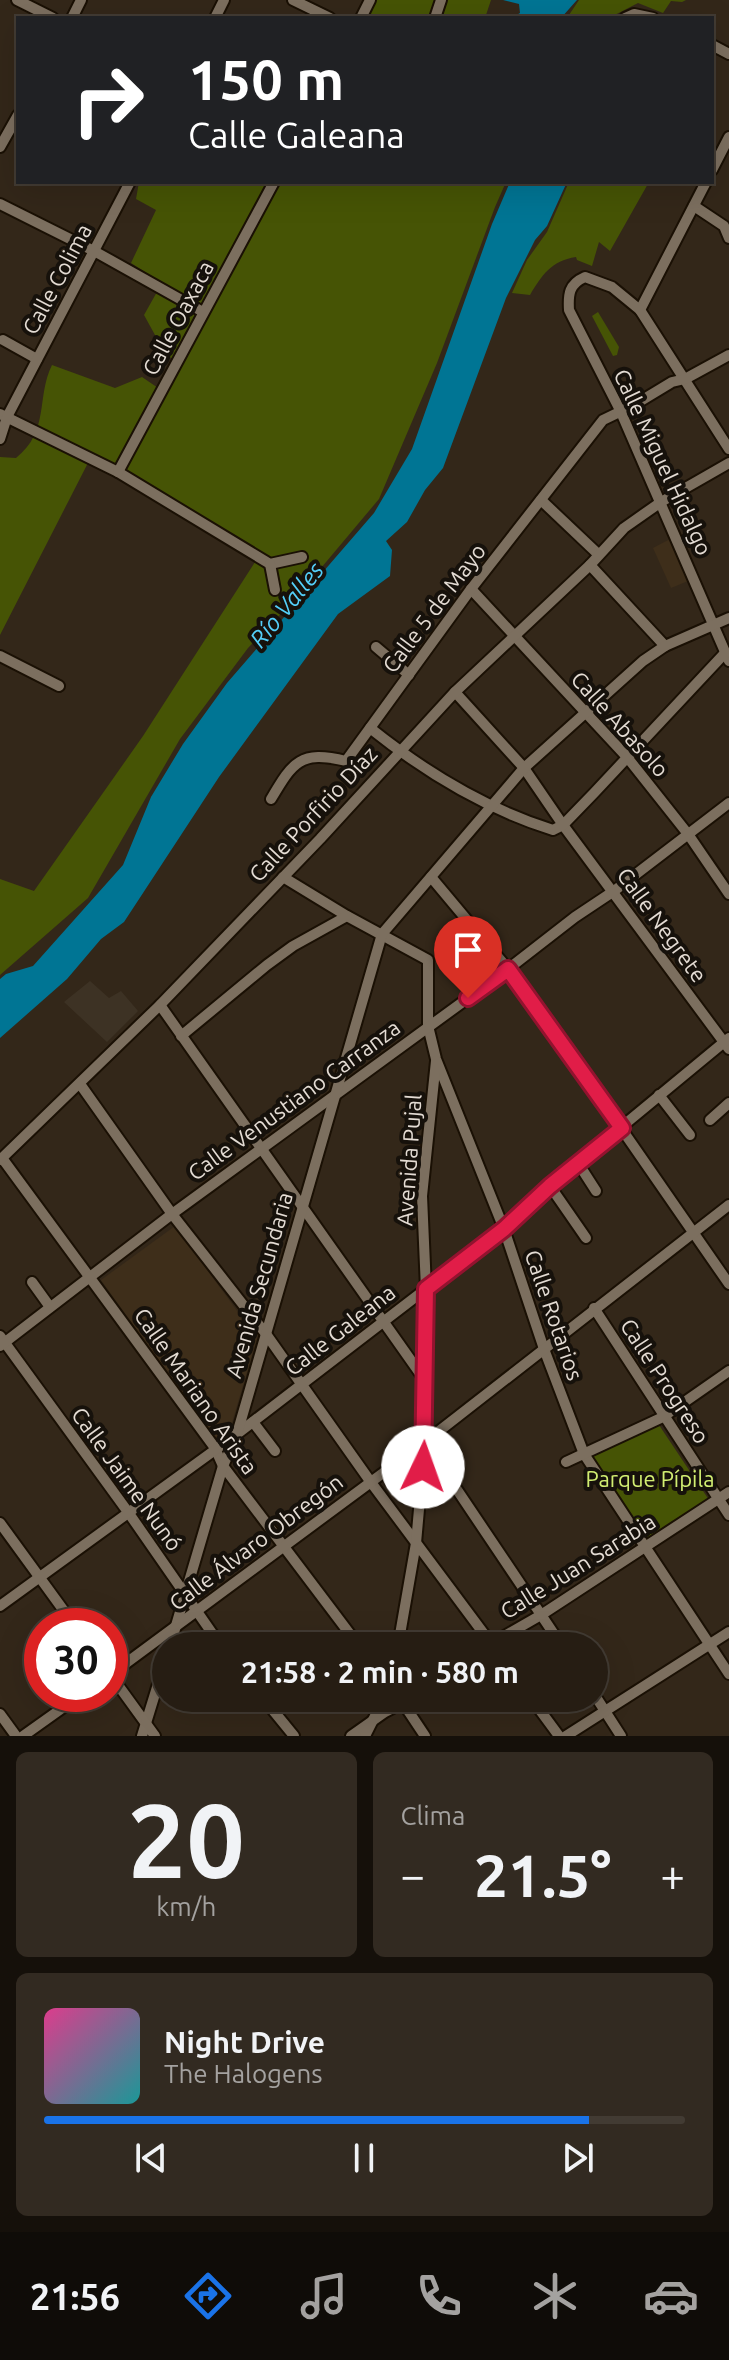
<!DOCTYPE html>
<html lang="es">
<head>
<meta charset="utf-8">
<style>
  :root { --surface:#261d13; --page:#322a21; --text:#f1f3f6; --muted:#a4a2a0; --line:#423b33; --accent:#1a73e8 }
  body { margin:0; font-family:Ubuntu,sans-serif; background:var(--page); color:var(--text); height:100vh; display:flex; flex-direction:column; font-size:30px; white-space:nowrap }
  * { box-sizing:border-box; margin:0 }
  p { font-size:26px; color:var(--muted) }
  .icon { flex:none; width:44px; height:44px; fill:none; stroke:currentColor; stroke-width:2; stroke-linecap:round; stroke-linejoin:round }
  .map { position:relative; height:1736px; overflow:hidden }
  .panel { display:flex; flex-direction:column; gap:16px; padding:16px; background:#15100a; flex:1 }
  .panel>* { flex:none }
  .banner { position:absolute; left:16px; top:16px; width:698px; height:168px; border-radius:0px; box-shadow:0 8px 32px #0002,0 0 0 2px var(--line); background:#202124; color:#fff; overflow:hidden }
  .speed { position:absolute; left:24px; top:1608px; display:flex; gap:16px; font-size:40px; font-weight:700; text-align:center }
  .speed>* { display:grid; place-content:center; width:104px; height:104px; border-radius:50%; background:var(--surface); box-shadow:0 8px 32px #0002,0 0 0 2px var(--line); line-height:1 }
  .speed .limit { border:12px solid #d22; background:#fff; color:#111 }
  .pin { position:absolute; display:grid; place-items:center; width:68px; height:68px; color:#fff; margin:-82px -34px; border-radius:50% 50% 50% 0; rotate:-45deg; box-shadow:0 0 8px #0007 }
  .pin .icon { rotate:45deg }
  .me { position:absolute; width:88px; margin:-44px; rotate:3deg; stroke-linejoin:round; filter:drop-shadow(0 0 6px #0008) }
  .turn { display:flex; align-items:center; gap:28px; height:168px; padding:0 40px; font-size:36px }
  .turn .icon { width:104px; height:104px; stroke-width:2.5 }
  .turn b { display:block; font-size:56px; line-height:68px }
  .big { font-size:60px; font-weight:600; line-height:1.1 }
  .panel .widget { flex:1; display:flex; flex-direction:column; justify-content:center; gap:12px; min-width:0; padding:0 28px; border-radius:12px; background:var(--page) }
  .panel .dial { align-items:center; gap:0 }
  .dial b { font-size:104px; line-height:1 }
  .song { display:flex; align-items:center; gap:24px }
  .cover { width:96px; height:96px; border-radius:12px; background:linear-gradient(135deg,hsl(330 70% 55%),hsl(180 70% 35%)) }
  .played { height:8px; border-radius:4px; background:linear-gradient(90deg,var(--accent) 85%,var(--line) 85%) }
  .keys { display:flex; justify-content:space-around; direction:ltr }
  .heat { display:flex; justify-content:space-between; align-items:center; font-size:44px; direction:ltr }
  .panel .tiles { flex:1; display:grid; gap:16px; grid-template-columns:1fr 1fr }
  .widget:last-child { grid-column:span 2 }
  .trip { position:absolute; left:152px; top:1632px; width:456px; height:80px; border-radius:40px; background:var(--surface); box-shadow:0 8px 32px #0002,0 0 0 2px var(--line); font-weight:600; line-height:80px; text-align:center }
  .menu { display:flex; height:128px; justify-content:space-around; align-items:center; background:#0f0c08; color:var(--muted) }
  .menu .icon { width:56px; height:56px }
  .menu .on { color:var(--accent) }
  .menu b { font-size:36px; color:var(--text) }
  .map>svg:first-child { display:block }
  .built { fill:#3e2e1a }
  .industrial { fill:#3d3224 }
  .green { fill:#465405 }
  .water { fill:#007594 }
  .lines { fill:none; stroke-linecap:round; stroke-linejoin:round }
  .minor-casing { stroke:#1a1004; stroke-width:14 }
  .minor { stroke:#7c6f5f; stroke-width:10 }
  .route-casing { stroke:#92132f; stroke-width:20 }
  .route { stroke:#e11d48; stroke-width:14 }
  .labels { text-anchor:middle; stroke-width:8; stroke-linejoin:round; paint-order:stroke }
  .street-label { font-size:22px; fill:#e4dcd4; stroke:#16110b }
  .park-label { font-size:22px; fill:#d2ee72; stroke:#16110b }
  .water-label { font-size:24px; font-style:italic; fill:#54cff9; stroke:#16110b }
</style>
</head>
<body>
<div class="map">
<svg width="729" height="1736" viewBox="0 0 729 1736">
  <rect width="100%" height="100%" fill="#332719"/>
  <g class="built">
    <path d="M670 539 688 581 671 588 653 548Z"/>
    <path d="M175 1226 257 1338 228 1436 223 1440 213 1437 101 1280Z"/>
  </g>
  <path class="industrial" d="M90 981 109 998 121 991 138 1011 107 1042 64 1002Z"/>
  <g class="green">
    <path d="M374 0H491L485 18H368Z"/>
    <path d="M579 0H686L682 2 671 1 663 13 638 3 609 18H567Z"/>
    <path d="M139 182H285L298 186 304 182H506L495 207 437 363 379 499 295 599 248 648 180 739 88 898 0 975V879L34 891 143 736 257 559 90 459 0 635V457L16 458C50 431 36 397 52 365L115 388 142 377 164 392 179 363 166 355 144 315 162 283 131 263 156 210 136 199Z"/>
    <path d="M569 182H649L610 251 599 242 592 266 577 260 576 257C551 261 542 275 530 295L512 293 527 260 547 232Z"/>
    <path d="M598 312 619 347 617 355 613 356 592 316Z"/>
    <path d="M659 1425 709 1500 647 1541 592 1457Z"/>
  </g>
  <g class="water">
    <path d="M503 0H577L561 18H511L520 13 519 4Z"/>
    <path d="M510 182H567L547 226 535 240 506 298 443 468 425 490 407 522 386 541 392 550 390 576 338 614 219 777 124 922 101 939 67 979 0 1038V979L6 974 33 966 123 865 151 797 183 744 227 683 374 513 412 449 492 224Z"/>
  </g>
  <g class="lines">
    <g class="minor-casing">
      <g id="minor">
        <path d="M17 0 53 18"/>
        <path d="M293 0 330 18"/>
        <path d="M72 18 81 0"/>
        <path d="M215 18 224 0"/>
        <path d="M361 18 370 0"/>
        <path d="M435 18 441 0"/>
        <path d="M625 18 634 14 653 18"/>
        <path d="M712 45 729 54"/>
        <path d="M0 147 18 115"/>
        <path d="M712 170 729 137"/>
        <path d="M0 204 94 251 203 312"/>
        <path d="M694 206 724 226 729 238"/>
        <path d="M640 310 706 182"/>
        <path d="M3 340 37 359"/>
        <path d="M0 414 118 472 270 564 302 557"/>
        <path d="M0 439 7 417 130 182"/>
        <path d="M729 449 640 310 612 287 585 277C569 284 568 294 569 310L620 410 729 661"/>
        <path d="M118 472 274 182"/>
        <path d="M541 500 598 554"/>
        <path d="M270 564 275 590"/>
        <path d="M590 565 665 646"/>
        <path d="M471 589 627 757 688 834 729 894"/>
        <path d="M376 647 409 675"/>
        <path d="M0 656 59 686"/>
        <path d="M455 692 524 768 563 825 729 1049"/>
        <path d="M370 728C425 772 486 809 553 830L563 825 594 793 725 653"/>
        <path d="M271 799C293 762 300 750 346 761L471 589 603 420 634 405 672 382 685 379 729 355"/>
        <path d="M283 877 347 916 428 960V1026L436 1059 504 1229 544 1349 584 1454 729 1674"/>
        <path d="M431 877 508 969 551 1027 729 1284"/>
        <path d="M160 1005 424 1379"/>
        <path d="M181 1036 267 965 293 946 347 916"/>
        <path d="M80 1084 172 1214 266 1334 370 1481 493 1646"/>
        <path d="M659 1095 690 1135"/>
        <path d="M710 1120 729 1103"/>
        <path d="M2 1158 215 1448 223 1466 359 1646"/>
        <path d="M0 1160 160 1005 320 839 455 692 590 565 624 528 661 502 729 463"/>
        <path d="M578 1163 596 1191"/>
        <path d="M550 1186 586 1238"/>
        <path d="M32 1282 50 1307"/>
        <path d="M594 1308 729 1515"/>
        <path d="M0 1336 128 1512 221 1646"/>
        <path d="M0 1346 172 1214 508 969 575 917 614 891 729 803"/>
        <path d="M253 1422 275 1451"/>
        <path d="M425 1442 562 1646"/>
        <path d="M566 1462 663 1417 729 1371"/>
        <path d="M0 1523 75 1626"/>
        <path d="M0 1606 237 1434 504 1229 550 1186 729 1038"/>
        <path d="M170 1646 223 1466 237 1434 382 934 524 768 643 661 665 646 729 618"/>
        <path d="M398 1646 416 1543 425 1442 426 1289 422 1196 436 1061"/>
        <path d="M487 1646 541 1615 729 1492"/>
        <path d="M110 1674 155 1736"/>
        <path d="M110 1675 425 1442 729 1205"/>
        <path d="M594 1694 621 1736"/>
        <path d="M263 1698 294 1736"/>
        <path d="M531 1698 559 1736"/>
        <path d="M401 1700 425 1736"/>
        <path d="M0 1714 16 1736"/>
        <path d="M23 1736 82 1694"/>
        <path d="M142 1736 166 1658"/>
        <path d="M351 1736 385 1712 412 1698"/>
        <path d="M365 1736 384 1698"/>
        <path d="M566 1736 729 1632"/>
      </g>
    </g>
    <use href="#minor" class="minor"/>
  </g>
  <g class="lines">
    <g class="route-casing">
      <path id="route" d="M423 1467 426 1289 504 1229 550 1186 622 1128 508 969 468 998"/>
    </g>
    <use href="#route" class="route"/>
  </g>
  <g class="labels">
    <g class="street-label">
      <text transform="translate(57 279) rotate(-62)" y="8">Calle Colima</text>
      <text transform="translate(178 318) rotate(-62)" y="8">Calle Oaxaca</text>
      <text transform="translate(663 462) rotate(65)" y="8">Calle Miguel Hidalgo</text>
      <text transform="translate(434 608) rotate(-53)" y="8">Calle 5 de Mayo</text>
      <text transform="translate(620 724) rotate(48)" y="8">Calle Abasolo</text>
      <text transform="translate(313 814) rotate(-47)" y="8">Calle Porfirio Díaz</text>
      <text transform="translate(662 925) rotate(54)" y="8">Calle Negrete</text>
      <text transform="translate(294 1100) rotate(-36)" y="8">Calle Venustiano Carranza</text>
      <text transform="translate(409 1160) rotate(-86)" y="8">Avenida Pujal</text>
      <text transform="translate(259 1285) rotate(-74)" y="8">Avenida Secundaria</text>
      <text transform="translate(554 1315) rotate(71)" y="8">Calle Rotarios</text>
      <text transform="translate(340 1330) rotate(-38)" y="8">Calle Galeana</text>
      <text transform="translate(665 1381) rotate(57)" y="8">Calle Progreso</text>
      <text transform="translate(196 1391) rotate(55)" y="8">Calle Mariano Arista</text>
      <text transform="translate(127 1479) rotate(54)" y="8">Calle Jaime Nunó</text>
      <text transform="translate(256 1542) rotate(-37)" y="8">Calle Álvaro Obregón</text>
      <text transform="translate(578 1566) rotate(-32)" y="8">Calle Juan Sarabia</text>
    </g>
    <g class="park-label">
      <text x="650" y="1487">Parque Pípila</text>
    </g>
    <g class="water-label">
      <text transform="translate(287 605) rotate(-51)" y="8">Río Valles</text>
    </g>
  </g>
</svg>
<div class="speed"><div class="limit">30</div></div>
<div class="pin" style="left:468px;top:998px;background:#d93025"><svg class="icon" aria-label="arrive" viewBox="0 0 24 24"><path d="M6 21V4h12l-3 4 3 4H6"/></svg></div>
<svg class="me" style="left:423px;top:1467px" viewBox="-20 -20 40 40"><circle r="19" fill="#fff"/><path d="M0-13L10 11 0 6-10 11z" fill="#e11d48"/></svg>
<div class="trip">21:58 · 2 min · 580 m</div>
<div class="banner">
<div class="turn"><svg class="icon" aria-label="right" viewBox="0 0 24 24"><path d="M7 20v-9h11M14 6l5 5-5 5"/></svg><div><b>150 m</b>Calle Galeana</div></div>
</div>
</div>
<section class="panel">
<div class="tiles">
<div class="widget dial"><b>20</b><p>km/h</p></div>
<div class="widget"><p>Clima</p>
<div class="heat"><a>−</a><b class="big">21.5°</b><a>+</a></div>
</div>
<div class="widget">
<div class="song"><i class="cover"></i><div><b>Night Drive</b><p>The Halogens</p></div></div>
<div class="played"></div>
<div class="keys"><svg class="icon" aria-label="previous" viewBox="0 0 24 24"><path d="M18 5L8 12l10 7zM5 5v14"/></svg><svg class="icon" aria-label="pause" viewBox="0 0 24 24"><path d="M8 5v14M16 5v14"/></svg><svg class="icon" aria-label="next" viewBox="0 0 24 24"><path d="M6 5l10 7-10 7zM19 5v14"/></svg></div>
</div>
</div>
</section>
<nav class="menu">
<b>21:56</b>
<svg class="icon on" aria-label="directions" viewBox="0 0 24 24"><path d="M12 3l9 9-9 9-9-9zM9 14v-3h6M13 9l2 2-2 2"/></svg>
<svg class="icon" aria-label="music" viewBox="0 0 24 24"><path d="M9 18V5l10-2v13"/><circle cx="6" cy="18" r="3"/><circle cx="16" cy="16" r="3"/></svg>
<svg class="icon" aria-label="phone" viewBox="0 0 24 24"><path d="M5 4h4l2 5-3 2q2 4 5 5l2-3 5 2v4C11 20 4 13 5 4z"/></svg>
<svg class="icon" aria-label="climate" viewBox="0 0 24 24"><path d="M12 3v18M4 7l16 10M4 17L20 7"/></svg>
<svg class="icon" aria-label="car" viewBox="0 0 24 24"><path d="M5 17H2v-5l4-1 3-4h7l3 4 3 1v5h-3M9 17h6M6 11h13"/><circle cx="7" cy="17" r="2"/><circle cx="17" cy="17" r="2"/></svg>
</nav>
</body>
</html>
